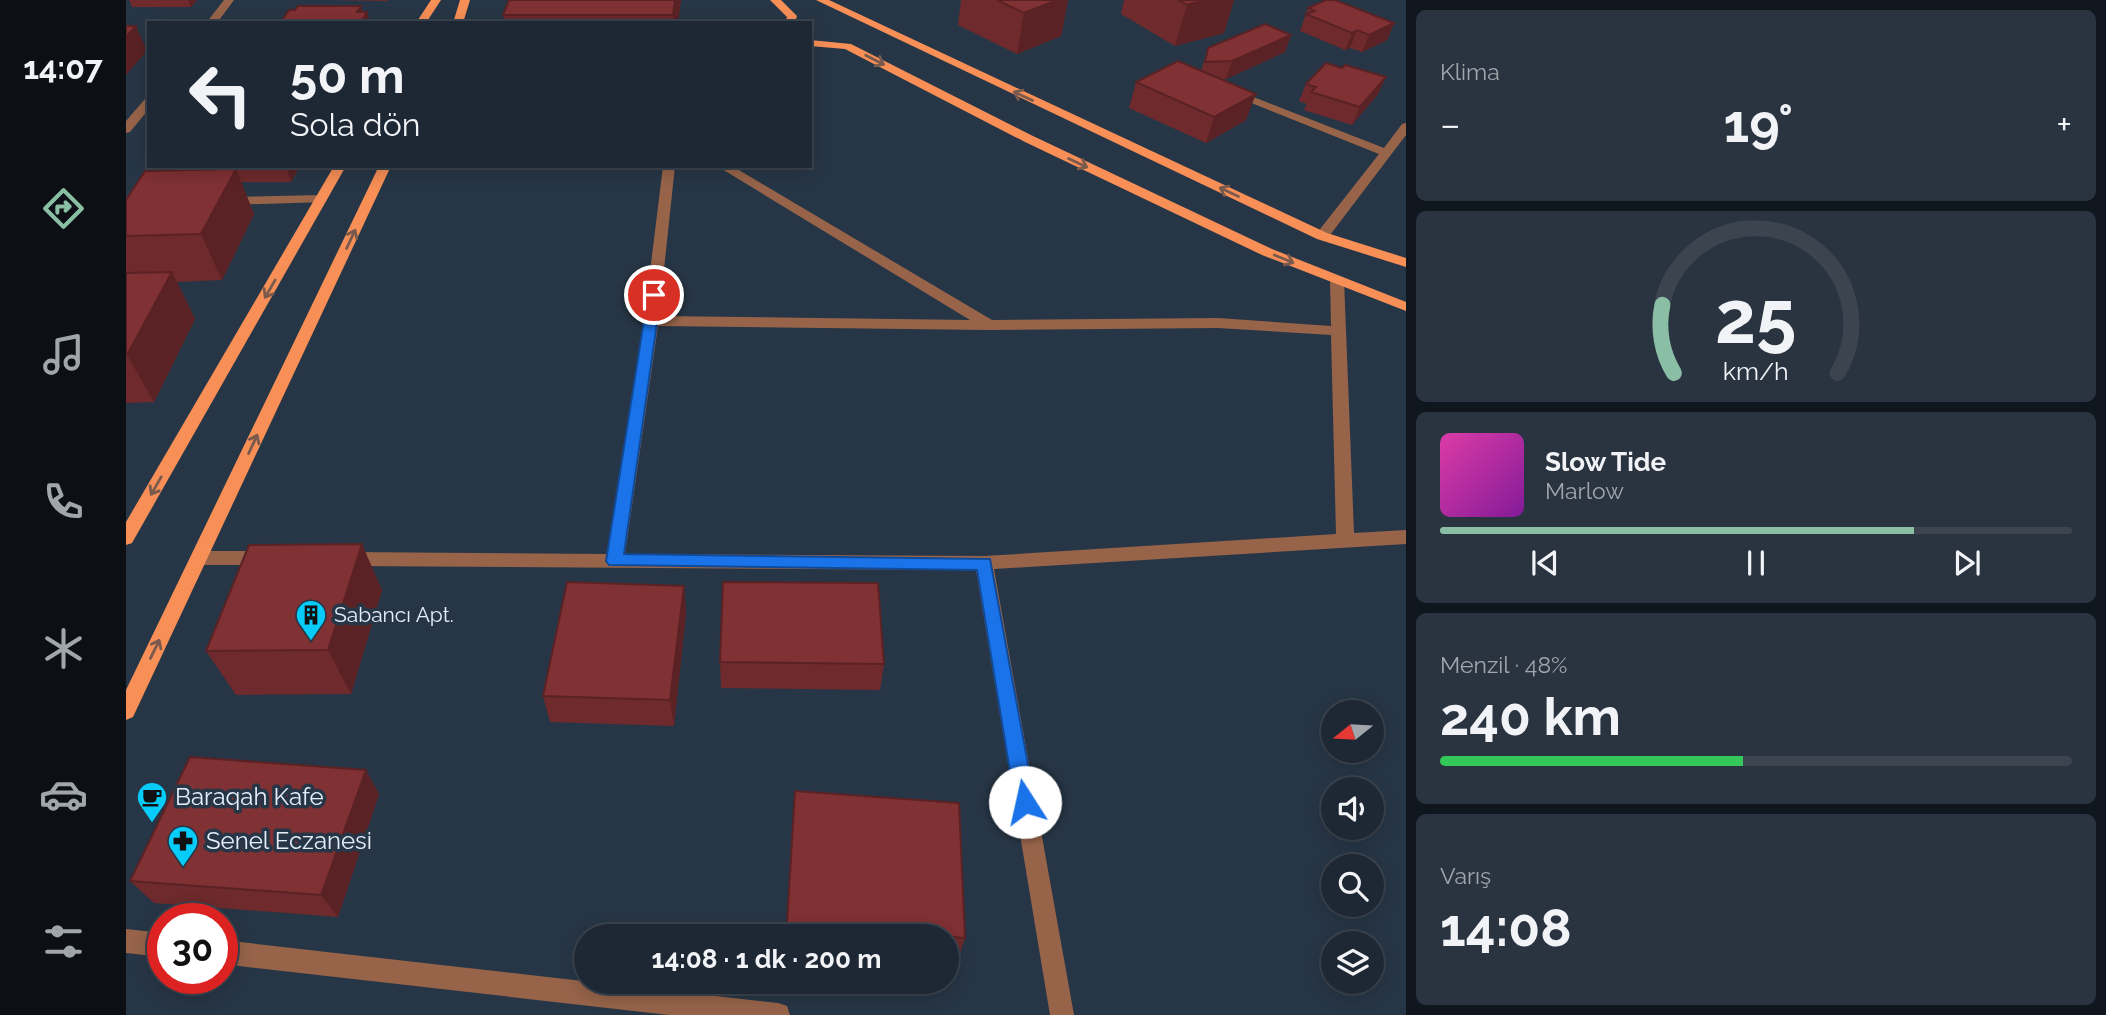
<!DOCTYPE html>
<html lang="tr">
<head>
<meta charset="utf-8">
<style>
  :root { --surface:#1d2834; --page:#2a3440; --text:#f1f3f6; --muted:#a0a6ac; --line:#3b444f; --accent:#8abfa5 }
  body { margin:0; font-family:Raleway,sans-serif; background:var(--page); color:var(--text); height:100vh; display:flex; flex-direction:column; font-size:26px; white-space:nowrap }
  * { box-sizing:border-box; margin:0 }
  p { font-size:23px; color:var(--muted) }
  .icon { flex:none; width:38px; height:38px; fill:none; stroke:currentColor; stroke-width:2; stroke-linecap:round; stroke-linejoin:round }
  .map { position:relative; flex:1; overflow:hidden }
  .drawer { display:flex; flex-direction:column; gap:10px; padding:10px; background:#10161d; width:700px }
  .drawer>* { flex:none }
  .top-card { position:absolute; left:21px; top:21px; width:665px; height:147px; border-radius:0px; box-shadow:0 4px 18px #0003,0 0 0 2px var(--line); background:#1d2834; color:var(--text); overflow:hidden }
  .needle { width:46px; rotate:252deg }
  .tools { position:absolute; left:1195px; top:700px; display:grid; gap:14px }
  .tools a { display:grid; place-items:center; width:63px; height:63px; border-radius:50%; background:var(--surface); box-shadow:0 4px 18px #0003,0 0 0 2px var(--line); font-size:35px }
  .speed { position:absolute; left:21px; top:903px; display:flex; gap:14px; font-size:35px; font-weight:700; text-align:center }
  .speed>* { display:grid; place-content:center; width:91px; height:91px; border-radius:50%; background:var(--surface); box-shadow:0 4px 18px #0003,0 0 0 2px var(--line); line-height:1 }
  .speed .limit { border:10px solid #d22; background:#fff; color:#111 }
  .pin { position:absolute; display:grid; place-items:center; width:60px; height:60px; color:#fff; margin:-30px; border:4px solid #fff; border-radius:50%; box-shadow:0 2px 7px #0007 }
  .me { position:absolute; width:77px; margin:-38px; rotate:350deg; stroke-linejoin:round; filter:drop-shadow(0 0 5px #0008) }
  .turn { display:flex; align-items:center; gap:24px; height:147px; padding:0 28px; font-size:32px }
  .turn .icon { width:91px; height:91px; stroke-width:2.5 }
  .turn b { display:block; font-size:49px; line-height:60px }
  .big { font-size:52px; font-weight:700; line-height:1.1 }
  .drawer .tile { flex:1; display:flex; flex-direction:column; justify-content:center; gap:10px; min-width:0; padding:0 24px; border-radius:10px; background:var(--page) }
  .drawer .dial { align-items:center; gap:0 }
  .dial svg { height:182px; overflow:visible; fill:none; stroke:var(--line); stroke-width:7; stroke-linecap:round; text-anchor:middle }
  .dial text { fill:var(--text); stroke:none }
  .song { display:flex; align-items:center; gap:21px }
  .cover { width:84px; height:84px; border-radius:10px; background:linear-gradient(135deg,hsl(320 70% 55%),hsl(290 70% 35%)) }
  .played { height:7px; border-radius:4px; background:linear-gradient(90deg,var(--accent) 75%,var(--line) 75%) }
  .keys { display:flex; justify-content:space-around; direction:ltr }
  .heat { display:flex; justify-content:space-between; align-items:center; font-size:38px; direction:ltr }
  .charge { height:10px; border-radius:5px; background:linear-gradient(90deg,#34c759 48%,var(--line) 0) }
  .trip { position:absolute; left:448px; top:924px; width:385px; height:70px; border-radius:35px; background:var(--surface); box-shadow:0 4px 18px #0003,0 0 0 2px var(--line); font-weight:700; line-height:70px; text-align:center }
  main { display:flex; flex:1; min-height:0 }
  .tabs { display:flex; flex-direction:column; width:126px; justify-content:space-around; align-items:center; background:#0c1015; color:var(--muted) }
  .tabs .icon { width:49px; height:49px }
  .tabs .active { color:var(--accent) }
  .tabs b { font-size:32px; color:var(--text) }
  .map>svg:first-child { display:block }
  .lines { fill:none; stroke-linecap:round; stroke-linejoin:round }
  .minor { fill:#97644a; fill-rule:evenodd }
  .major { fill:#f78f57; fill-rule:evenodd }
  .wall { fill:#6e2a2c }
  .shaded-wall { fill:#5a2224 }
  .building { fill:#803133; stroke:#5a2224; stroke-width:2 }
  .oneway { stroke:#7a5a4d }
  .route { fill:#1a73e8; stroke:#114b97; stroke-width:2 }
  .labels { text-anchor:middle; stroke-width:7; stroke-linejoin:round; paint-order:stroke }
  .poi-label { font-size:21px; fill:#e5eef9; stroke:#273646; text-anchor:start }
  .near-poi-label { font-size:24px; fill:#e5eef9; stroke:#273646; text-anchor:start }
</style>
</head>
<body>
<main>
<nav class="tabs">
<b>14:07</b>
<svg class="icon active" aria-label="directions" viewBox="0 0 24 24"><path d="M12 3l9 9-9 9-9-9zM9 14v-3h6M13 9l2 2-2 2"/></svg>
<svg class="icon" aria-label="music" viewBox="0 0 24 24"><path d="M9 18V5l10-2v13"/><circle cx="6" cy="18" r="3"/><circle cx="16" cy="16" r="3"/></svg>
<svg class="icon" aria-label="phone" viewBox="0 0 24 24"><path d="M5 4h4l2 5-3 2q2 4 5 5l2-3 5 2v4C11 20 4 13 5 4z"/></svg>
<svg class="icon" aria-label="climate" viewBox="0 0 24 24"><path d="M12 3v18M4 7l16 10M4 17L20 7"/></svg>
<svg class="icon" aria-label="car" viewBox="0 0 24 24"><path d="M5 17H2v-5l4-1 3-4h7l3 4 3 1v5h-3M9 17h6M6 11h13"/><circle cx="7" cy="17" r="2"/><circle cx="17" cy="17" r="2"/></svg>
<svg class="icon" aria-label="filters" viewBox="0 0 24 24"><path d="M4 7h16M4 17h16"/><circle cx="9" cy="7" r="2"/><circle cx="15" cy="17" r="2"/></svg>
</nav>
<div class="map">
<svg width="1280" height="1015" viewBox="0 0 1280 1015">
  <rect width="100%" height="100%" fill="#273646"/>
  <g class="lines">
    <g class="minor">
      <path d="M98 0H108L91 23H80Z"/>
      <path d="M1107 89 1258 148 1276 124 1280 123V135L1201 239H1191V233L1253 154 1103 94 1101 92Z"/>
      <path d="M23 98V109L4 132 0 133V121L19 99Z"/>
      <path d="M537 166H549L533 316 844 320 591 166H606L866 320 1092 318 1205 326 1204 280 1211 276 1218 280 1228 533 1280 530V544L868 569 948 1015H924L850 570 220 566 214 564 211 559 214 554 220 552 481 554 518 321ZM532 326 863 330 1092 328 1205 335 1210 534 858 556 499 554Z"/>
      <path d="M195 195 201 199 200 202 101 205 94 201 101 197Z"/>
      <path d="M73 551H140L146 553 149 558 146 563 140 565H73L67 563 64 558 67 553Z"/>
      <path d="M0 929 37 933V957L0 953Z"/>
      <path d="M96 940 652 1003 661 1006 664 1015H543L96 964Z"/>
    </g>
    <g class="major">
      <path d="M305 0H315L300 23H290Z"/>
      <path d="M334 0H344L337 23H327Z"/>
      <path d="M644 0H655L671 16 669 23H659L661 17Z"/>
      <path d="M690 0H703L1201 233 1280 258V267L1191 239Z"/>
      <path d="M684 40 725 44 907 136 1146 249 1280 302V311L1136 255 899 142 719 49 684 46Z"/>
      <path d="M208 166H220L6 543 0 545V522Z"/>
      <path d="M253 166H265L7 717 0 720V690Z"/>
    </g>
  </g>
  <g class="wall">
    <path d="M3 0H71L65 7H6Z"/>
    <path d="M204 0H262L261 1Z"/>
    <path d="M383 0H555L552 23H379L377 15Z"/>
    <path d="M835 0H942L935 36 891 54 832 25Z"/>
    <path d="M998 0H1108L1098 33 1049 46 995 14Z"/>
    <path d="M1182 8 1268 23 1261 40 1236 52 1224 48 1219 50 1174 31Z"/>
    <path d="M1165 35 1159 52 1100 79H1093L1120 120 1080 143 1003 108 1010 82 1075 71 1082 48Z"/>
    <path d="M1180 84 1252 94 1226 125 1178 110 1181 104 1173 101Z"/>
    <path d="M67 166H174L165 182H115L128 214 96 280 51 282 69 319 28 402 0 403V200L69 170Z"/>
    <path d="M558 586 560 613 548 726 424 722 417 696Z"/>
    <path d="M256 590 225 694 110 695 80 651Z"/>
    <path d="M594 662 758 664 754 690 595 688Z"/>
    <path d="M669 791 839 938 832 959 821 958V936H661Z"/>
    <path d="M253 794 212 917 28 903 4 881Z"/>
  </g>
  <g class="shaded-wall">
    <path d="M62 0H71L65 7Z"/>
    <path d="M549 0H555L552 23H547V15Z"/>
    <path d="M931 0H942L935 36 891 54 898 13Z"/>
    <path d="M1079 0H1108L1098 33 1049 46 1061 5Z"/>
    <path d="M235 6 238 17 241 12 244 23H234L231 12Z"/>
    <path d="M1268 23 1261 40 1236 52 1243 35Z"/>
    <path d="M10 26 21 51 0 75V37Z"/>
    <path d="M1231 30 1224 48 1219 50 1226 33Z"/>
    <path d="M1165 35 1159 52 1100 79 1106 61Z"/>
    <path d="M1260 77 1252 94 1226 125 1234 107Z"/>
    <path d="M1130 94 1120 120 1080 143 1088 117Z"/>
    <path d="M160 166H174L165 182Z"/>
    <path d="M110 169 128 214 96 280 75 234Z"/>
    <path d="M46 272 69 319 28 402 1 355Z"/>
    <path d="M236 544 256 590 225 694 202 650Z"/>
    <path d="M558 586 560 613 548 726 544 700Z"/>
    <path d="M240 770 253 794 212 917 195 895Z"/>
  </g>
  <g class="building">
    <path d="M383 0H549L547 15H377Z"/>
    <path d="M871 0H931L898 13Z"/>
    <path d="M1053 0H1079L1061 5Z"/>
    <path d="M1200 0H1209L1268 23 1243 35 1231 30 1226 33 1180 14 1189 11 1182 8Z"/>
    <path d="M172 6H235L231 12H241L235 23H154L163 10H169Z"/>
    <path d="M1139 24 1165 35 1106 61 1079 62 1082 48Z"/>
    <path d="M0 26H10L0 37Z"/>
    <path d="M1052 61 1130 94 1088 117 1010 82Z"/>
    <path d="M1200 63 1216 68 1219 65 1260 77 1234 107 1185 92 1190 87 1180 84Z"/>
    <path d="M110 169 75 234 0 236V200L19 171Z"/>
    <path d="M46 272 1 355H0V273Z"/>
    <path d="M236 544 202 650 80 651 123 545Z"/>
    <path d="M441 582 558 586 544 700 417 696Z"/>
    <path d="M597 582 752 583 758 664 594 662Z"/>
    <path d="M64 757 240 770 195 895 4 881Z"/>
    <path d="M669 791 833 803 839 938 661 924Z"/>
  </g>
  <defs><path id="oneway-shaft" d="M-6 0H5M1.5-3L5.5 0L1.5 3" fill="none" stroke-width="1.6" stroke-linecap="round" stroke-linejoin="round" transform="scale(1.75)"/></defs>
  <g class="oneway">
    <use href="#oneway-shaft" transform="translate(749 60) rotate(27)"/>
    <use href="#oneway-shaft" transform="translate(897 96) rotate(-155)"/>
    <use href="#oneway-shaft" transform="translate(952 163) rotate(25)"/>
    <use href="#oneway-shaft" transform="translate(1103 192) rotate(-155)"/>
    <use href="#oneway-shaft" transform="translate(225 239) rotate(-65)"/>
    <use href="#oneway-shaft" transform="translate(1158 259) rotate(22)"/>
    <use href="#oneway-shaft" transform="translate(144 289) rotate(120)"/>
    <use href="#oneway-shaft" transform="translate(127 444) rotate(-65)"/>
    <use href="#oneway-shaft" transform="translate(30 486) rotate(120)"/>
    <use href="#oneway-shaft" transform="translate(29 649) rotate(-64)"/>
  </g>
  <path class="route" d="M528 291 535 295 498 554 864 559 909 802 906 809 899 812 892 809 889 802 851 570 483 565 480 561 522 295Z"/>
  <defs>
    <g id="building-pin" transform="scale(1.575)"><path d="M0 17L-7.5 6A9.5 9.5 0 1 1 7.5 6Z" fill="#07cbf9" stroke="#273646"/><path d="M-4-6H4V6H1V3H-1V6H-4ZM-2.5-4.3h1.7v1.8h-1.7ZM.8-4.3h1.7v1.8H.8ZM-2.5-1h1.7V.8h-1.7ZM.8-1h1.7V.8H.8Z" fill="#111"/></g>
    <g id="cafe-pin" transform="scale(1.575)"><path d="M0 17L-7.5 6A9.5 9.5 0 1 1 7.5 6Z" fill="#07cbf9" stroke="#273646"/><path d="M-5.5-4.5H6V0H3Q3 3.5 0 3.5H-2.5Q-5.5 3.5-5.5 0ZM3-3.2v2h1.7v-2ZM-6 4.5H4V6H-6Z" fill="#111"/></g>
    <g id="pharmacy-pin" transform="scale(1.575)"><path d="M0 17L-7.5 6A9.5 9.5 0 1 1 7.5 6Z" fill="#07cbf9" stroke="#273646"/><path d="M-2-6h4v4h4v4h-4v4h-4v-4h-4v-4h4Z" fill="#111"/></g>
  </defs>
  <g fill-rule="evenodd">
    <use href="#building-pin" x="185" y="615"/>
    <use href="#cafe-pin" x="26" y="797"/>
    <use href="#pharmacy-pin" x="57" y="841"/>
  </g>
  <g class="labels">
    <g class="poi-label">
      <text x="208" y="622">Sabancı Apt.</text>
    </g>
    <g class="near-poi-label">
      <text x="49" y="805">Baraqah Kafe</text>
      <text x="80" y="849">Senel Eczanesi</text>
    </g>
  </g>
</svg>
<div class="tools">
<a><svg class="needle" viewBox="-14 -14 28 28"><path d="M0-13l5 13h-10z" fill="#e53935"/><path d="M0 13l5-13h-10z" fill="#a0a6ac"/></svg></a>
<a><svg class="icon" aria-label="sound" viewBox="0 0 24 24"><path d="M4 9h4l5-4v14l-5-4H4zM17 9q2 3 0 6"/></svg></a>
<a><svg class="icon" aria-label="search" viewBox="0 0 24 24"><circle cx="10" cy="10" r="6"/><path d="M15 15l6 6"/></svg></a>
<a><svg class="icon" aria-label="layers" viewBox="0 0 24 24"><path d="M12 4l9 5-9 5-9-5zM3 14l9 5 9-5"/></svg></a>
</div>
<div class="speed"><div class="limit">30</div></div>
<div class="pin" style="left:528px;top:295px;background:#d93025"><svg class="icon" aria-label="arrive" viewBox="0 0 24 24"><path d="M6 21V4h12l-3 4 3 4H6"/></svg></div>
<svg class="me" style="left:899px;top:802px" viewBox="-20 -20 40 40"><circle r="19" fill="#fff"/><path d="M0-13L10 11 0 6-10 11z" fill="#1a73e8"/></svg>
<div class="trip">14:08 · 1 dk · 200 m</div>
<div class="top-card">
<div class="turn"><svg class="icon" aria-label="left" viewBox="0 0 24 24"><path d="M17 20v-9H6M10 6l-5 5 5 5"/></svg><div><b>50 m</b>Sola dön</div></div>
</div>
</div>
<section class="drawer">
<div class="tile"><p>Klima</p>
<div class="heat"><a>−</a><b class="big">19°</b><a>+</a></div>
</div>
<div class="tile dial"><svg viewBox="0 0 100 80">
<path d="M14 69A42 42 0 1 1 86 69"/>
<path d="M14 69A42 42 0 0 1 9 39" stroke="#8abfa5"/>
<text x="50" y="56" font-size="32" font-weight="700">25</text>
<text x="50" y="72" font-size="11">km/h</text>
</svg></div>
<div class="tile">
<div class="song"><i class="cover"></i><div><b>Slow Tide</b><p>Marlow</p></div></div>
<div class="played"></div>
<div class="keys"><svg class="icon" aria-label="previous" viewBox="0 0 24 24"><path d="M18 5L8 12l10 7zM5 5v14"/></svg><svg class="icon" aria-label="pause" viewBox="0 0 24 24"><path d="M8 5v14M16 5v14"/></svg><svg class="icon" aria-label="next" viewBox="0 0 24 24"><path d="M6 5l10 7-10 7zM19 5v14"/></svg></div>
</div>
<div class="tile"><p>Menzil · 48%</p><b class="big">240 km</b><div class="charge"></div></div>
<div class="tile"><p>Varış</p><b class="big">14:08</b></div>
</section>
</main>
</body>
</html>
